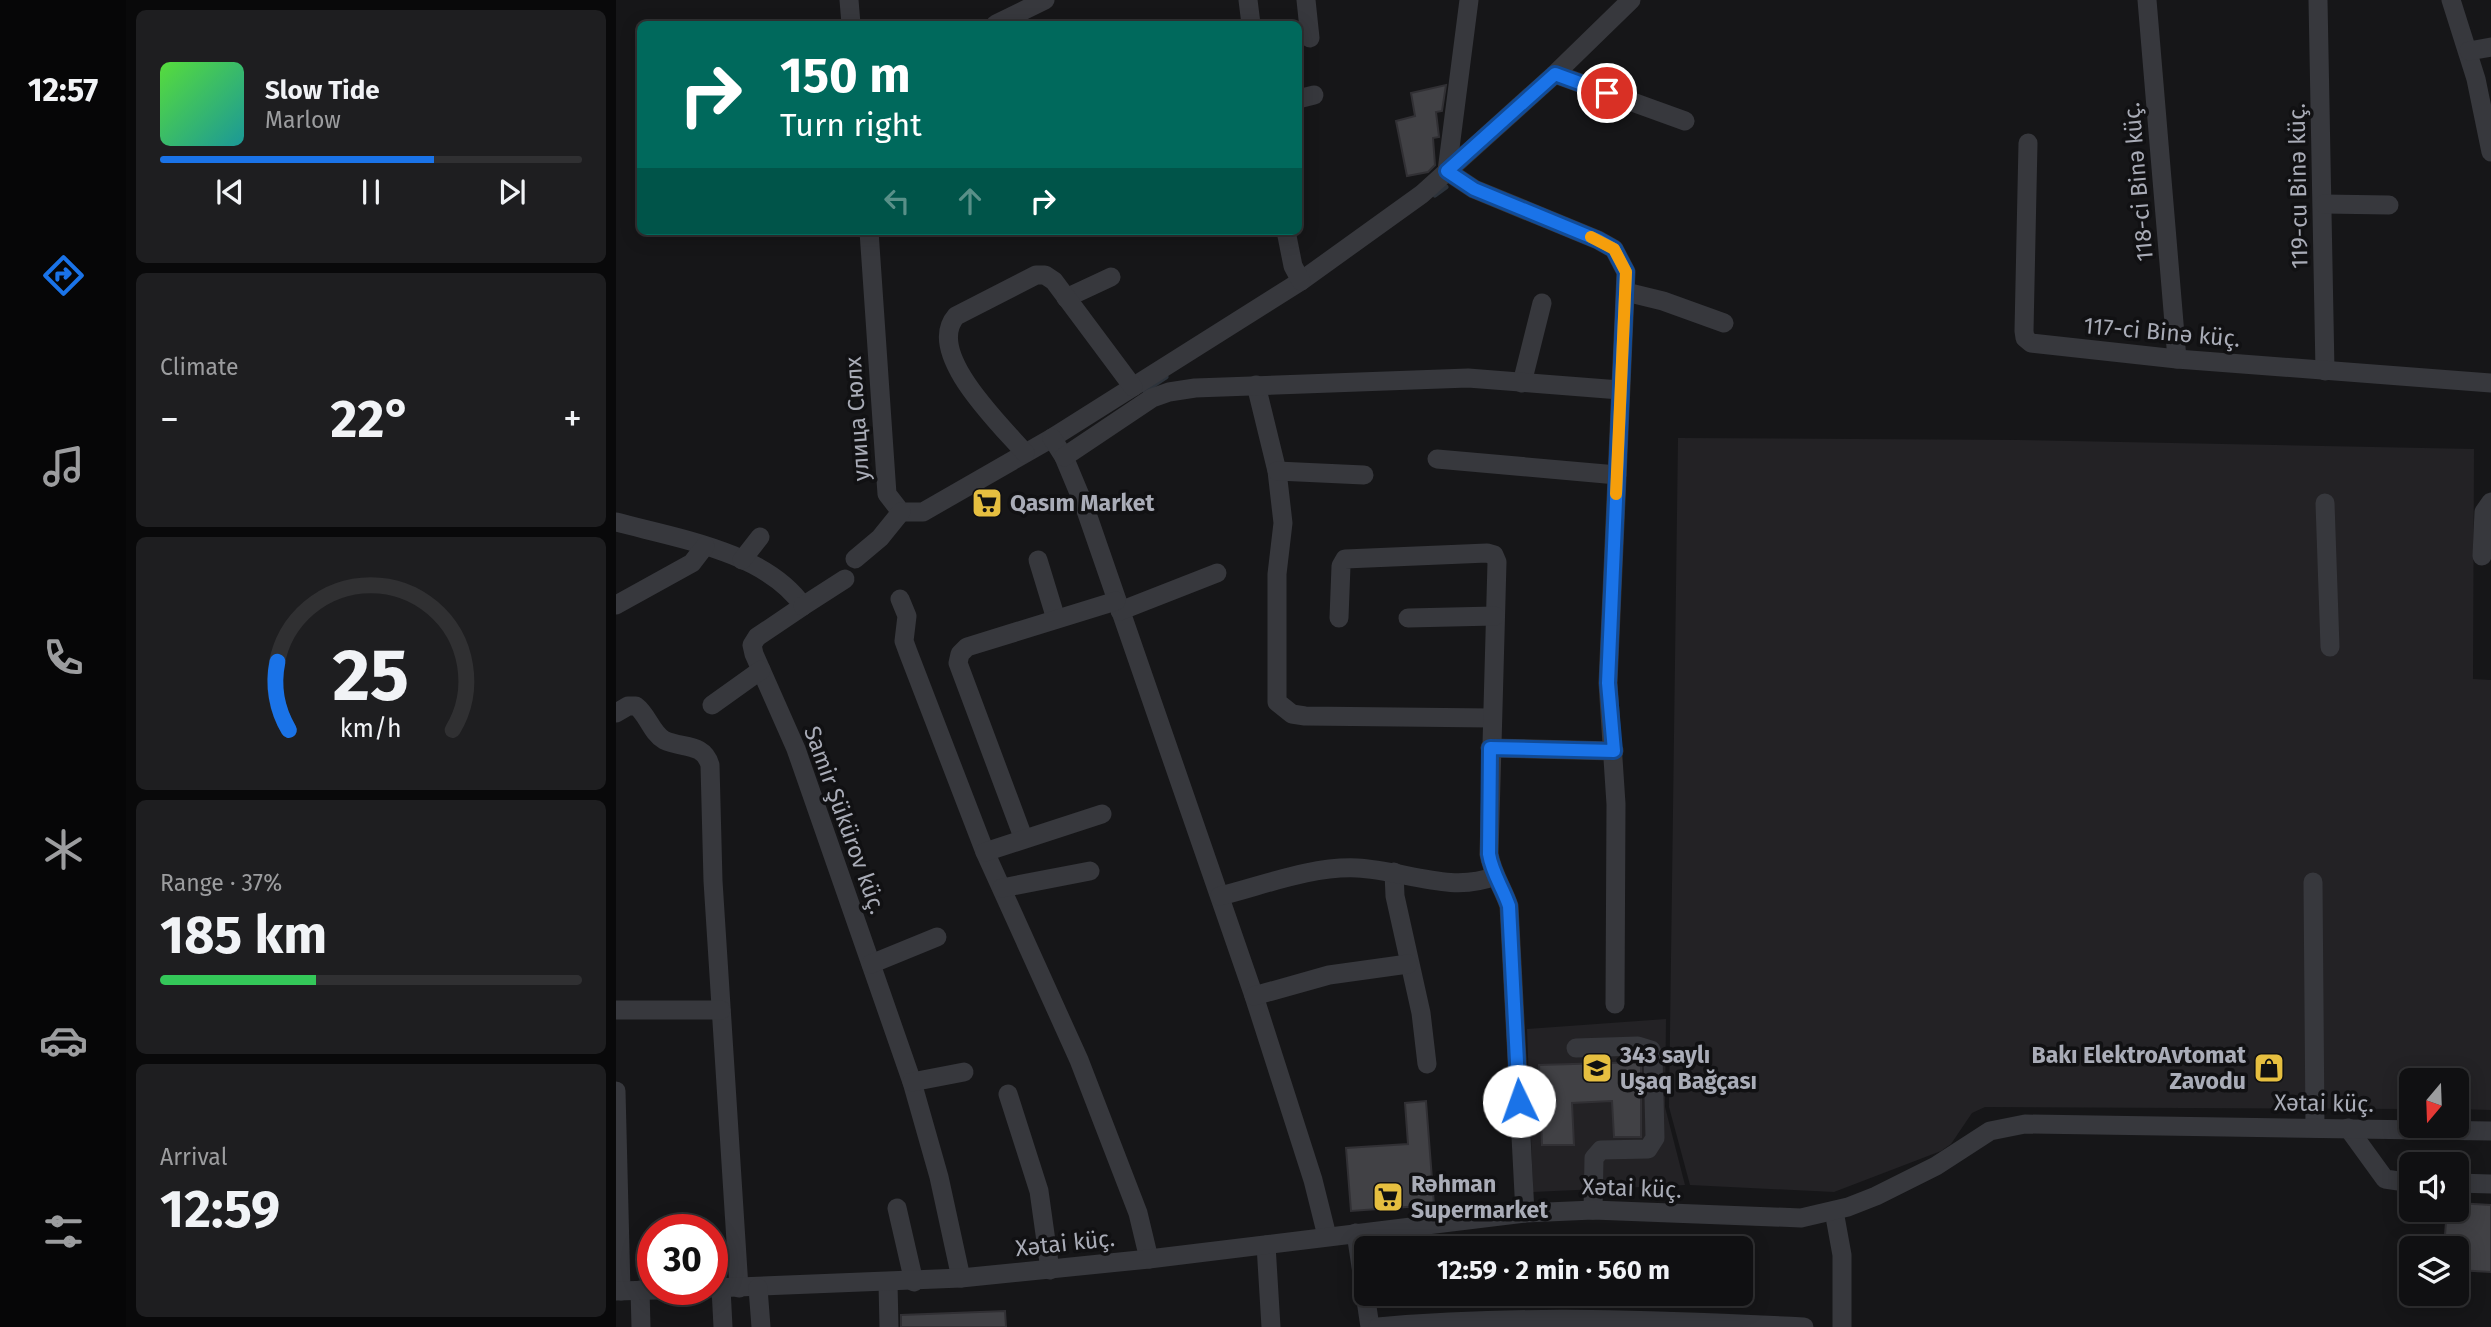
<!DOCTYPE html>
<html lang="en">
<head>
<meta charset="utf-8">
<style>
  :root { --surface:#101012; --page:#1e1e20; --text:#f1f3f6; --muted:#9c9d9f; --line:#303032; --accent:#1a73e8 }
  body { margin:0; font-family:"Fira Sans",sans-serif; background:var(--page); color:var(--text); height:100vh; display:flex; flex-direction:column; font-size:26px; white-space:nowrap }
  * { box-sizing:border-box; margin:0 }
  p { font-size:23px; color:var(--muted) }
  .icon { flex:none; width:38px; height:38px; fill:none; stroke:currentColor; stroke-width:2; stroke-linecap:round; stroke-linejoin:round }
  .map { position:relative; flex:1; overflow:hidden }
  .details { display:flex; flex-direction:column; gap:10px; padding:10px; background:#09090a; width:490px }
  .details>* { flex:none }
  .banner { position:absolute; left:21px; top:21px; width:665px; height:214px; border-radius:10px; box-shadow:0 4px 18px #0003,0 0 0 2px var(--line); background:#00695c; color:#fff; overflow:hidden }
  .needle { width:46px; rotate:199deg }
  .buttons { position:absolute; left:1783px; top:1068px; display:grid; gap:14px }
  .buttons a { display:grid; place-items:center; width:70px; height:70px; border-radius:10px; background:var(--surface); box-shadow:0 4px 18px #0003,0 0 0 2px var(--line); font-size:35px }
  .speed { position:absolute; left:21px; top:1214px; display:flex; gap:14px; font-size:35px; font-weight:700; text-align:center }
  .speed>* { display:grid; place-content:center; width:91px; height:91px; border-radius:50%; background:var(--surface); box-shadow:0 4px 18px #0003,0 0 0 2px var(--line); line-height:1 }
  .speed .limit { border:10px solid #d22; background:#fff; color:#111 }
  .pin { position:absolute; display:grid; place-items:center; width:60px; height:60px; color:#fff; margin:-30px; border:4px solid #fff; border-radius:50%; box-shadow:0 2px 7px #0007 }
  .me { position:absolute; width:77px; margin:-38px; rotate:357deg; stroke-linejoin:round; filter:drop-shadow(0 0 5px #0008) }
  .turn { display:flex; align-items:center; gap:24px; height:147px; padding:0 28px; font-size:32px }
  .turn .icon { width:91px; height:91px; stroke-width:2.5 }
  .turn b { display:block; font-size:49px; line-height:60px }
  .lanes { display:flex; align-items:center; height:66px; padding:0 28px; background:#0003; justify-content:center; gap:35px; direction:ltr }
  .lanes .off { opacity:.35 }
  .big { font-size:52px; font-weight:700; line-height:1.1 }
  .details .widget { flex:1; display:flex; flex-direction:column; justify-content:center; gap:10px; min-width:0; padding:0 24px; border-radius:10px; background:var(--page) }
  .details .dial { align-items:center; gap:0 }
  .dial svg { height:182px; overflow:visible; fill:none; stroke:var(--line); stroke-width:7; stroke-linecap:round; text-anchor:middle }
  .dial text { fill:var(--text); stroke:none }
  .song { display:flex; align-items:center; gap:21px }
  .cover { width:84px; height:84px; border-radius:10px; background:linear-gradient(135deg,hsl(110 70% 55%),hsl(180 70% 35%)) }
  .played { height:7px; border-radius:4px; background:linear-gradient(90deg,var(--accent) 65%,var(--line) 65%) }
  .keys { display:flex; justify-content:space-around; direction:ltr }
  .heat { display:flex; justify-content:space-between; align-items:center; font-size:38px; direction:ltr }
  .charge { height:10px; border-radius:5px; background:linear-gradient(90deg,#34c759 37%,var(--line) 0) }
  .trip { position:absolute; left:738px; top:1236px; width:399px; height:70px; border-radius:10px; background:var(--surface); box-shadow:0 4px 18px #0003,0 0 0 2px var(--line); font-weight:700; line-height:70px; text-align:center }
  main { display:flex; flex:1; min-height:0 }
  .tabs { display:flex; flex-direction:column; width:126px; justify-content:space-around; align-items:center; background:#060607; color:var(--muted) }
  .tabs .icon { width:49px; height:49px }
  .tabs .current { color:var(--accent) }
  .tabs b { font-size:32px; color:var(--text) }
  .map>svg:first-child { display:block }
  .built { fill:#232225 }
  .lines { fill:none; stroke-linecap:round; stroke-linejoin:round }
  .stream { stroke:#2d333b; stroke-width:5 }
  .building { fill:#414145; stroke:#313034; stroke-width:2 }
  .minor { stroke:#37383d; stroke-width:19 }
  .route-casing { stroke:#114b97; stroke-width:18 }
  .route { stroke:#1a73e8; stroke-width:12 }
  .slow { stroke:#f59e0b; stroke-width:12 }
  .labels { text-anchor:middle; stroke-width:7; stroke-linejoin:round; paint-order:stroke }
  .street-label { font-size:23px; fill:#a9acb7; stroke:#111113 }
  .poi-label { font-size:23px; font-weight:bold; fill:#a9acb7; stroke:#111113; text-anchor:start }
</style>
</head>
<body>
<main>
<nav class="tabs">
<b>12:57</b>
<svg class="icon current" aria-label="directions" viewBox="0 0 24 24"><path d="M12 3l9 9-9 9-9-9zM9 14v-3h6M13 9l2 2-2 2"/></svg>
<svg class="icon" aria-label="music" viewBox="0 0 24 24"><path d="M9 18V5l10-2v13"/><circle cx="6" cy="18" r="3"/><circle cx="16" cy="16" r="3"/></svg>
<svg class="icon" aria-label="phone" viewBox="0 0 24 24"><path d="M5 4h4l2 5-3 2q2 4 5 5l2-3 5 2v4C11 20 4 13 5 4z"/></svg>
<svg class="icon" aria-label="climate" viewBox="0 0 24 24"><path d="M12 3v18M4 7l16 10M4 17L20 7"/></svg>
<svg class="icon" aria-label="car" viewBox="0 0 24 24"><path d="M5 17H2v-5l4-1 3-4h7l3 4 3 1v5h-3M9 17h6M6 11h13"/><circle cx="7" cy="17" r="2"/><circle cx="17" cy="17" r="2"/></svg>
<svg class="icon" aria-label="filters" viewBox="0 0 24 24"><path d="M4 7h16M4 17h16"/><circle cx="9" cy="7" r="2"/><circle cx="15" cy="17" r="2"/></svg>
</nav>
<section class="details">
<div class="widget">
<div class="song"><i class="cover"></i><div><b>Slow Tide</b><p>Marlow</p></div></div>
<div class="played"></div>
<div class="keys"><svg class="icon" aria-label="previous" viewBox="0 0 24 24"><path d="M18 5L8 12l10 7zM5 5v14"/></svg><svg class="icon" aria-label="pause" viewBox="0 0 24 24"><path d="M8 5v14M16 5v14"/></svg><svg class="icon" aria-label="next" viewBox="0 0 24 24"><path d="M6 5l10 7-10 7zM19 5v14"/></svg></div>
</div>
<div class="widget"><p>Climate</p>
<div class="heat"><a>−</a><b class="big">22°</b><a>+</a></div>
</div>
<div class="widget dial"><svg viewBox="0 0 100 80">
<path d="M14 69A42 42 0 1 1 86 69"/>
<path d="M14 69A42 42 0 0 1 9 39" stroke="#1a73e8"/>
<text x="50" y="56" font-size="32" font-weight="700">25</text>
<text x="50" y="72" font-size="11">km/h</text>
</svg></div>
<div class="widget"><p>Range · 37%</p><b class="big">185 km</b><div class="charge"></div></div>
<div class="widget"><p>Arrival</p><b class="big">12:59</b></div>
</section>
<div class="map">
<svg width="1875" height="1327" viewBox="0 0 1875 1327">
  <rect width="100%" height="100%" fill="#161618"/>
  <g class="built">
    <path d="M1062 438 1402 440 1858 449 1857 679 1875 680V1110L1841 1109V1080H1796L1795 1109 1369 1107 1356 1113 1335 1144 1325 1151 1218 1192 1074 1185 1053 1107Z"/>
    <path d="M1050 1019 1049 1107 1069 1185 917 1192 911 1029Z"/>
  </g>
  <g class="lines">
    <g class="stream">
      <path d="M819 195 830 187"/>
      <path d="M529 391 550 377"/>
    </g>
  </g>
  <g class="building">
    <path d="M830 85 826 111 820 112 823 137 817 138 819 165 812 172 791 176 780 121 799 116 795 93Z"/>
    <path d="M1025 1062V1137H998L996 1101 956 1103 958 1145H926L923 1065Z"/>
    <path d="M810 1101 818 1205 735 1211 730 1148 792 1144 789 1103Z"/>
    <path d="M1841 1203 1875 1205V1272L1841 1270V1248H1828L1831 1209H1841Z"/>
    <path d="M389 1311 390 1327H285V1315Z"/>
  </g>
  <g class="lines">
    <g class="minor">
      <path d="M233 0 235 24"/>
      <path d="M632 0 635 24"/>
      <path d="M690 0 694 38"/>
      <path d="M1531 0 1561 359"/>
      <path d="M1702 0 1709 371"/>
      <path d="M1835 0 1860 79 1875 152"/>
      <path d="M380 24 429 0"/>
      <path d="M1853 51 1875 47"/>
      <path d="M939 74 1069 121"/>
      <path d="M682 99 698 95"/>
      <path d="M1412 143 1408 331 1409 338 1415 343 1561 359 1875 383"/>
      <path d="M831 171 858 189 982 240 998 249 1010 272 992 683 1000 804 999 1004"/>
      <path d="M831 171 853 0"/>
      <path d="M1708 204 1773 205"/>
      <path d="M253 231 271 494 285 512H307L436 438 685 281 806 194 939 74 1015 0"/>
      <path d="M670 231 677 266 685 281"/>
      <path d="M1010 292 1047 301 1108 323"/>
      <path d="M450 298 495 277"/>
      <path d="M906 383 926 303"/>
      <path d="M640 385 661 471 667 523 661 574V702L676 714 689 716 875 718"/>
      <path d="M436 438 448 457 468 505 638 996 697 1180 711 1236"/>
      <path d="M409 453C386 426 308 353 340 316L420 275H429L438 281 517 387"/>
      <path d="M448 457 536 398 553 392 579 388 852 378 1004 390"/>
      <path d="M821 459 1001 475"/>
      <path d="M661 471 748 475"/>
      <path d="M1709 503 1714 647"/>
      <path d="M0 522C60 538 150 552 187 606L141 637 136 645 138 654 180 749 296 1082 323 1177 345 1278"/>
      <path d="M1866 556 1868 512 1875 502"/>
      <path d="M239 559 264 538 285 512"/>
      <path d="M126 560 144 537"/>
      <path d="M422 560 440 619"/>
      <path d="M284 599 291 616 288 641 292 652 369 852 463 1060 522 1213 533 1259"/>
      <path d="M0 605 76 563 89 546"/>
      <path d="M187 606 229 579"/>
      <path d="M504 611 601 573"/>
      <path d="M723 618 725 566 729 559 871 553 878 555 881 562 873 854C876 873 887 888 893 906L909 1213"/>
      <path d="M792 618 879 616"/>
      <path d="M96 705 145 670"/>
      <path d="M0 713 12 706H20C32 715 35 732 48 740 66 749 87 742 94 765L97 881 123 1288"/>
      <path d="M874 748 998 751"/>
      <path d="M407 837 342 663 344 654 351 647 500 601"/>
      <path d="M369 852 486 814"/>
      <path d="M778 872 779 896 805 1013 811 1064"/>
      <path d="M1697 882 1699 1128"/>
      <path d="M386 888 474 871"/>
      <path d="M604 896C648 885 696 866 741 868 787 870 835 894 879 876"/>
      <path d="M255 964 321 937"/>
      <path d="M638 996 713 975 792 964"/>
      <path d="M0 1010H105"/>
      <path d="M960 1048 1022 1046 1035 1050 1037 1055 1039 1138 1032 1149 985 1150 978 1158 977 1210"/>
      <path d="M296 1082 348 1072"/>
      <path d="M0 1091 5 1291"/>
      <path d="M392 1094 423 1191 434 1270"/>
      <path d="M1732 1128 1769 1179 1796 1183"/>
      <path d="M1841 1183 1875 1184"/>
      <path d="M281 1208 298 1282"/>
      <path d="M1218 1211 1226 1255V1327"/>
      <path d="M740 1233 754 1327"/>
      <path d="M650 1245 655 1327"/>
      <path d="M272 1283 273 1327"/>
      <path d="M96 1288 345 1278 533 1259 909 1213 977 1210 1185 1218 1232 1207 1260 1196 1320 1166 1374 1131 1409 1124 1875 1131"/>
      <path d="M105 1288 107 1327"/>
      <path d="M142 1288 145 1327"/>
      <path d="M24 1290 25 1327"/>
      <path d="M0 1291 40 1290"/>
      <path d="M762 1327C904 1314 1046 1320 1188 1327"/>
    </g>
  </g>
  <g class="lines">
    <g class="route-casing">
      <path id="route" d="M903 1101 893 906C887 888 876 873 873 854L874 748 998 751 992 683 1010 272 998 249 982 240 858 189 831 171 939 74 991 93"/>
    </g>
    <use href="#route" class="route"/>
    <path class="slow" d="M975 237 998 249 1010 272 1000 494"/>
  </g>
  <defs>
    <g id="supermarket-square" transform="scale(1.575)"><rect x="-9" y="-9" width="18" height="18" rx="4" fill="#e6bf40" stroke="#111113"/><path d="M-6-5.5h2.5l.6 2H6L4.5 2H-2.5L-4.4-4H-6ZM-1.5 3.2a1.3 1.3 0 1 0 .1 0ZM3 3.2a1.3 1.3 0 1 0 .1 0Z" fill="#111"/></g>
    <g id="school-square" transform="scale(1.575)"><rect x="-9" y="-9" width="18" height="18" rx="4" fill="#e6bf40" stroke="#111113"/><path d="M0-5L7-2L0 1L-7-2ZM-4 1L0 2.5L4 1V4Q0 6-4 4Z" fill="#111"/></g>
    <g id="shop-square" transform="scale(1.575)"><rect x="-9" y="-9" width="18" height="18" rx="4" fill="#e6bf40" stroke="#111113"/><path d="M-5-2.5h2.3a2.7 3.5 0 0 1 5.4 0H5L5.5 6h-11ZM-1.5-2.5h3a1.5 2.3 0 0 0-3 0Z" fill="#111"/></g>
  </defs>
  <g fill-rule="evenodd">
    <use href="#supermarket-square" x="371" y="503"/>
    <use href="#school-square" x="981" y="1068"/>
    <use href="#shop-square" x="1653" y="1068"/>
    <use href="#supermarket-square" x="772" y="1197"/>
  </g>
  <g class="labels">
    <g class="street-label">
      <text transform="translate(1522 182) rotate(-95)" y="8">118-ci Binə küç.</text>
      <text transform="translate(1682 186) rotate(-91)" y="8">119-cu Binə küç.</text>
      <text transform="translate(1546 332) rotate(5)" y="8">117-ci Binə küç.</text>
      <text transform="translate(241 419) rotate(-94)" y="8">улица Сюлх</text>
      <text transform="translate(229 820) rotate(70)" y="8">Samir Şükürov küç.</text>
      <text transform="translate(1708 1103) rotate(1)" y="8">Xətai küç.</text>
      <text transform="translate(1016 1188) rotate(2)" y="8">Xətai küç.</text>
      <text transform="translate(449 1243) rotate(-6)" y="8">Xətai küç.</text>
    </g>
    <g class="poi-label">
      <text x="394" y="511">Qasım Market</text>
      <text x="1004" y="1063">343 saylı<tspan x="1004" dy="26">Uşaq Bağçası</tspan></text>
      <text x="1630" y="1063" text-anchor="end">Bakı ElektroAvtomat<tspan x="1630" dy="26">Zavodu</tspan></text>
      <text x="795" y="1192">Rəhman<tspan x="795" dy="26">Supermarket</tspan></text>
    </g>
  </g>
</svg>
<div class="buttons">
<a><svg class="needle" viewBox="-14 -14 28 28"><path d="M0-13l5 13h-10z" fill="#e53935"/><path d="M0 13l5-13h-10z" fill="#9c9d9f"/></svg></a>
<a><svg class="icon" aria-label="sound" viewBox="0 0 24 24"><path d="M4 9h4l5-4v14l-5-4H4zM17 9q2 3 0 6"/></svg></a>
<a><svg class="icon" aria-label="layers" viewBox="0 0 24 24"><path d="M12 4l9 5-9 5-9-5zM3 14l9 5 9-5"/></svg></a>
</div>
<div class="speed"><div class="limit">30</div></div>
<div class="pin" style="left:991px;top:93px;background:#d93025"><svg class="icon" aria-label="arrive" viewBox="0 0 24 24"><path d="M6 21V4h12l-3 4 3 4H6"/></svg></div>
<svg class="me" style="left:903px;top:1101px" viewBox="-20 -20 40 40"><circle r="19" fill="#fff"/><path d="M0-13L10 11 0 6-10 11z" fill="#1a73e8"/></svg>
<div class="trip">12:59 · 2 min · 560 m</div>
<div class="banner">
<div class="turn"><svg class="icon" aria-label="right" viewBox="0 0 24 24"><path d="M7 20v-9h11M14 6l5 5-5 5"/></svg><div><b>150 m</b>Turn right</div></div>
<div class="lanes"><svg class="icon off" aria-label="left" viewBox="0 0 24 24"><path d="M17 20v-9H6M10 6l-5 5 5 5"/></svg><svg class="icon off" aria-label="ahead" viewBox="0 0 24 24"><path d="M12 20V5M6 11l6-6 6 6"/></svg><svg class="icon" aria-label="right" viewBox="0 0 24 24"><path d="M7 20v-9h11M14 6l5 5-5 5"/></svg></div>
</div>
</div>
</main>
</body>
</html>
